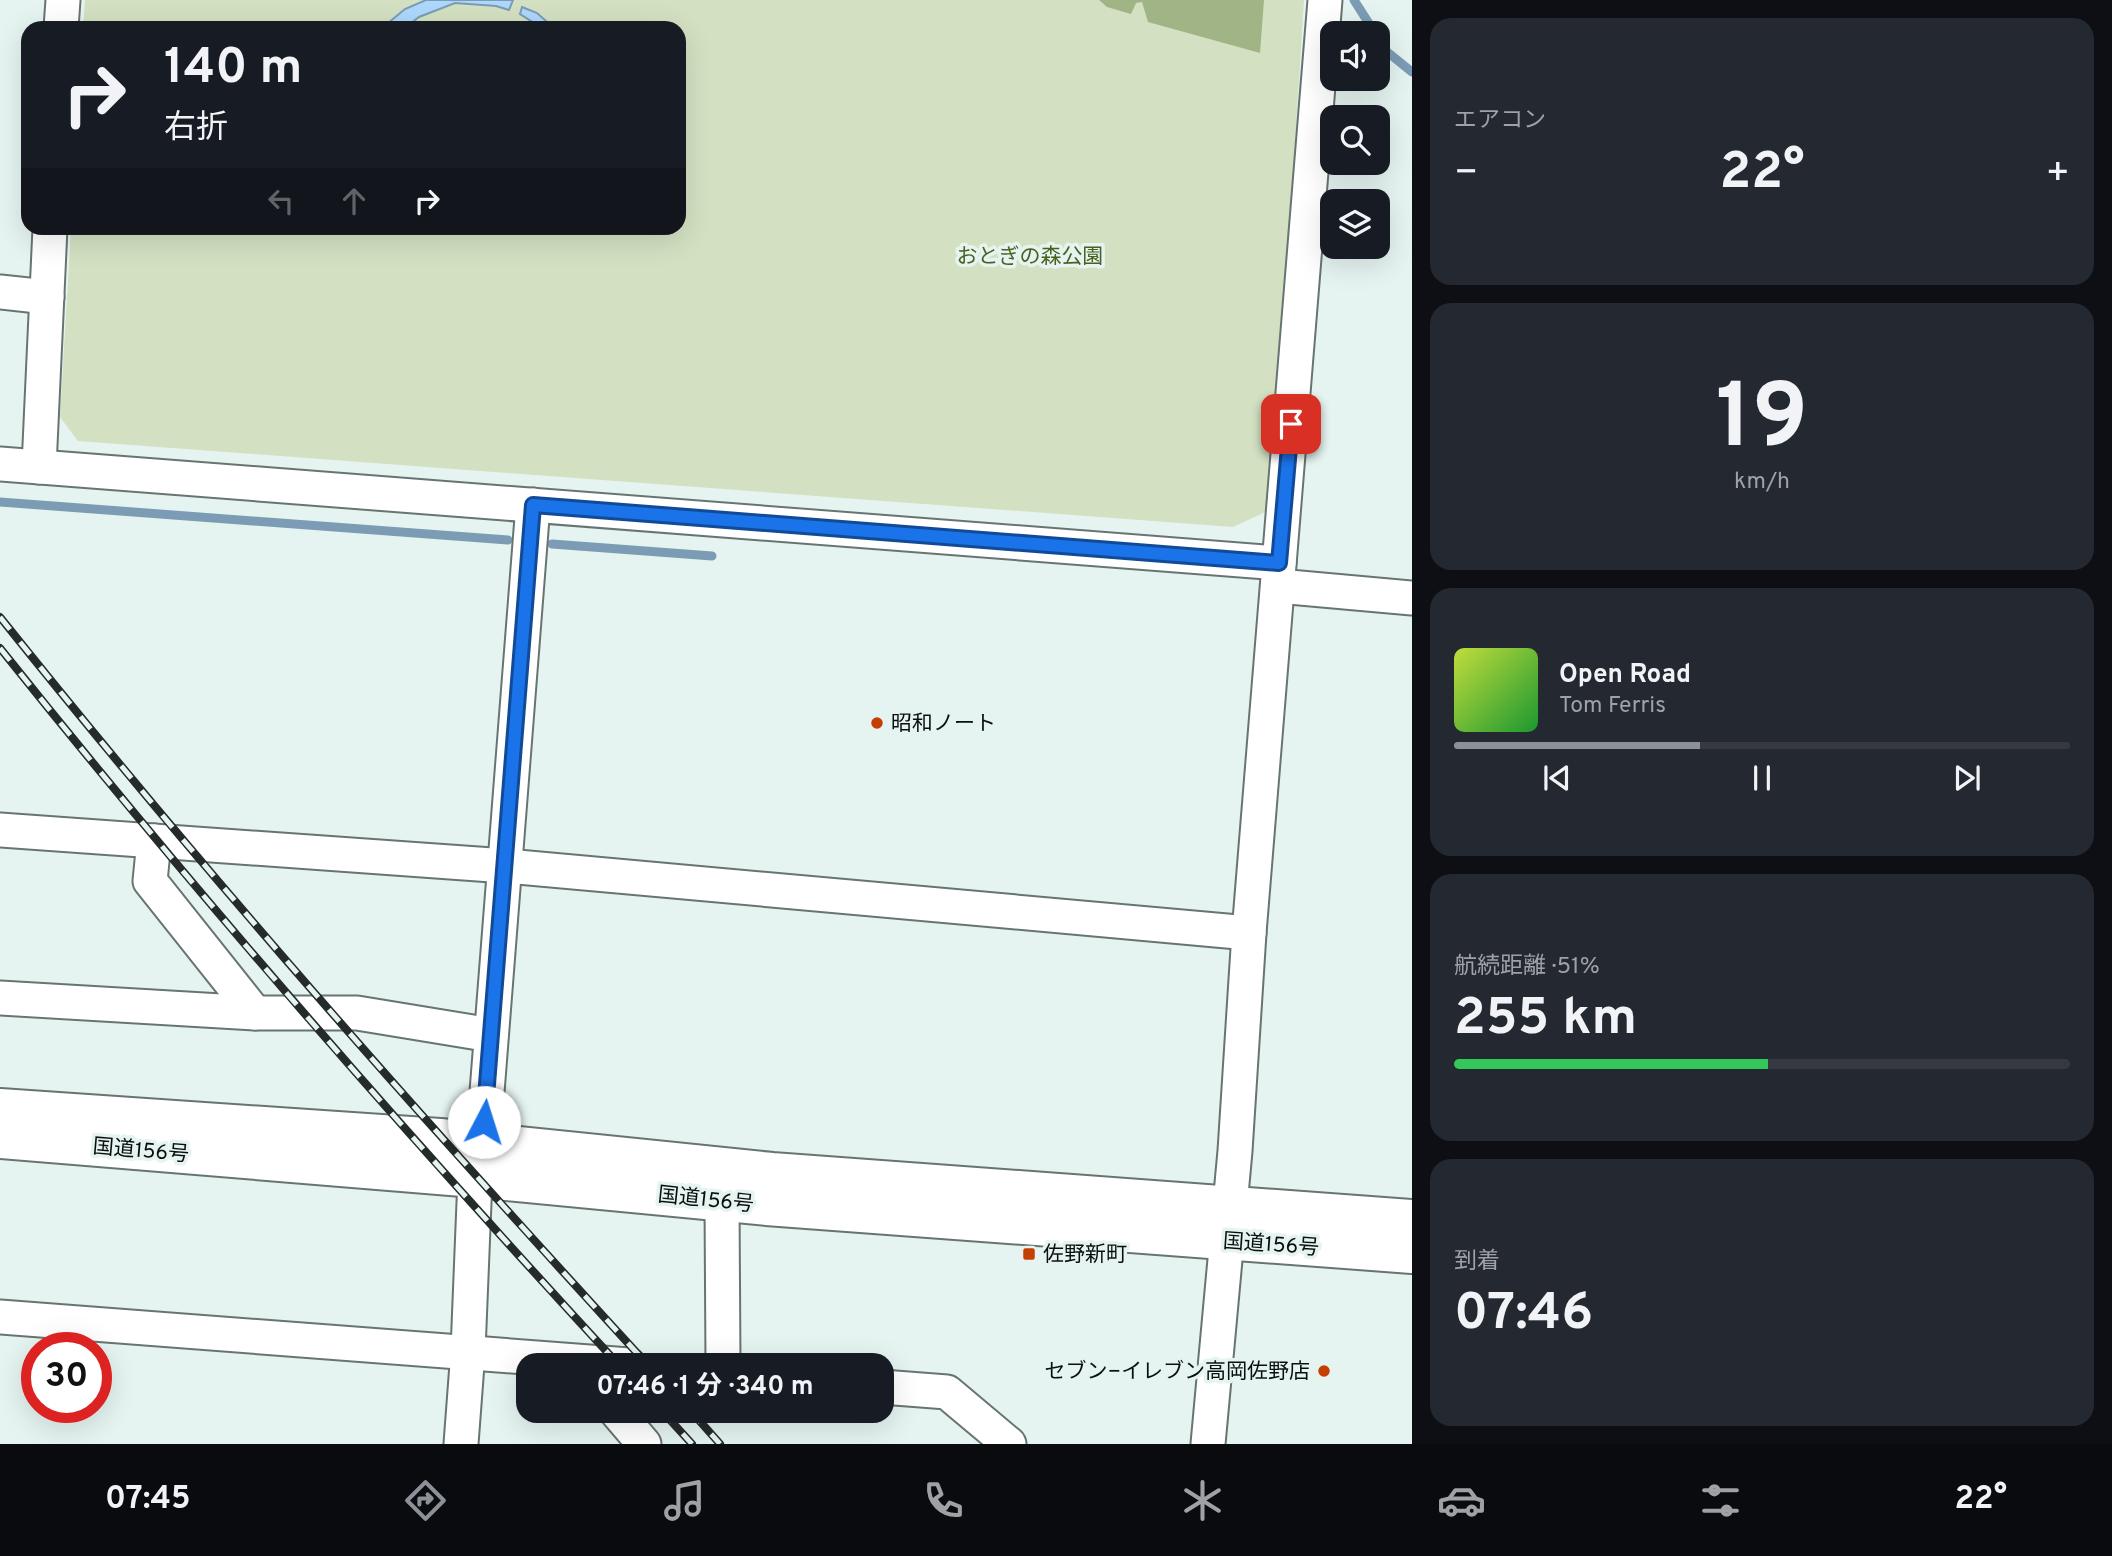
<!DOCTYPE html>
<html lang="ja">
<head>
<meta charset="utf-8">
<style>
  :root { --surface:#171b24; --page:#242831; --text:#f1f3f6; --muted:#9ea1a6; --line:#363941; --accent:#8c9099 }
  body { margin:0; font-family:Overpass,"Noto Sans JP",sans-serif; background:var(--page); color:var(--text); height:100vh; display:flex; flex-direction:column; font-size:26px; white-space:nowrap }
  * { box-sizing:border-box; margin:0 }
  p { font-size:23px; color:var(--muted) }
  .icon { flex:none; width:38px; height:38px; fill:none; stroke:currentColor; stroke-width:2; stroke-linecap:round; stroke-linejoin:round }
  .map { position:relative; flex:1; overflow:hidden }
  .side { display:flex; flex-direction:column; gap:18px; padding:18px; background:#0d0f14; width:700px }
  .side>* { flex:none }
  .banner { position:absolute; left:21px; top:21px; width:665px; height:214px; border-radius:21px; box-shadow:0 7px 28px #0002; background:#171b24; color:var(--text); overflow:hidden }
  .controls { position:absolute; left:1320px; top:21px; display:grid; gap:14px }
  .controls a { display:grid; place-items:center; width:70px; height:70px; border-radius:14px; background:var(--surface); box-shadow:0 7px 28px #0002; font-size:35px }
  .speed { position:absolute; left:21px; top:1332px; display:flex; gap:14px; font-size:35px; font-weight:700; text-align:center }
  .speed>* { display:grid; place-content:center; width:91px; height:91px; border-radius:50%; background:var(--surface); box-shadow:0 7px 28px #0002; line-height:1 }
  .speed .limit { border:10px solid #d22; background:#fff; color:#111 }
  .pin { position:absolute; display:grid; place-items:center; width:60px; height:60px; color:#fff; margin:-30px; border-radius:14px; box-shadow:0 4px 10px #0006 }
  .me { position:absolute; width:77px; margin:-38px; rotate:5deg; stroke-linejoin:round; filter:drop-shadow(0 0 5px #0008) }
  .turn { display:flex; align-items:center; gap:24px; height:147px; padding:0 28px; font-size:32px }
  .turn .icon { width:91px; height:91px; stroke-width:2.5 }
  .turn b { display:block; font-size:49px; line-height:60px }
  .lanes { display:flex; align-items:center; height:66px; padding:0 28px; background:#0003; justify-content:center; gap:35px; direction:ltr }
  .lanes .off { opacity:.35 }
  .big { font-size:52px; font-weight:700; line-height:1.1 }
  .side .widget { flex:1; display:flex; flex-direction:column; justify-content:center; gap:10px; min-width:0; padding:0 24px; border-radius:21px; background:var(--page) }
  .side .dial { align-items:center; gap:0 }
  .dial b { font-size:91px; line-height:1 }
  .song { display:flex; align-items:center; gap:21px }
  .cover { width:84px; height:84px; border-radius:10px; background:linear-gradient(135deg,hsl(70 70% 55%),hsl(130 70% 35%)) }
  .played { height:7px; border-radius:4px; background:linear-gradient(90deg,var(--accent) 40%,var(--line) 40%) }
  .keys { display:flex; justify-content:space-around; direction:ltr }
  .heat { display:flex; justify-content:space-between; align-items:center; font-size:38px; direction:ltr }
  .charge { height:10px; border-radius:5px; background:linear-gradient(90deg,#34c759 51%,var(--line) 0) }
  .trip { position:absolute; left:516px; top:1353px; width:378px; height:70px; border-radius:21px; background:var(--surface); box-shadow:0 7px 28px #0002; font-weight:700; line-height:70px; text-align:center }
  .tabs { display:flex; height:112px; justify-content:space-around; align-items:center; background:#090b0e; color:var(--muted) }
  .tabs .icon { width:49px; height:49px }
  .tabs .selected { color:var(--accent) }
  .tabs b { font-size:32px; color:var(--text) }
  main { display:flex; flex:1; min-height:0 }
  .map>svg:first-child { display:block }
  .green { fill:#d3e1c2 }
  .forest { fill:#a1b486 }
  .water { fill:#add8fc; stroke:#7c9cb5; stroke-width:2 }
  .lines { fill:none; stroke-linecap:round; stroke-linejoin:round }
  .stream { stroke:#7c9cb5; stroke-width:9 }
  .minor-casing { stroke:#677472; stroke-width:37 }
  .highway-casing { stroke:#677472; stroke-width:42 }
  .minor { stroke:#fff; stroke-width:33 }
  .highway { stroke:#fff; stroke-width:38 }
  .rail-casing { stroke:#252b2a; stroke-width:8 }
  .rail { stroke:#e5f4f1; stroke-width:5; stroke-dasharray:16; stroke-linecap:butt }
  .route-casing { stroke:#114b97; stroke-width:18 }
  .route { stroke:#1a73e8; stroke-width:12 }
  .poi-dot { fill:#c53f00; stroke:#e5f4f1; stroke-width:2.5 }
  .labels { text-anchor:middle; stroke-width:7; stroke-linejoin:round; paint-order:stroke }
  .park-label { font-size:21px; fill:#49611d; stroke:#e5f4f1 }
  .poi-label { font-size:21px; fill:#0a0f0e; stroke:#e5f4f1; text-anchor:start }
  .street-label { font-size:21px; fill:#0a0f0e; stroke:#e5f4f1 }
</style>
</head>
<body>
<main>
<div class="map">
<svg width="1412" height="1444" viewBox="0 0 1412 1444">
  <rect width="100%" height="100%" fill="#e5f4f1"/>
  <path class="green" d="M85 0H1304L1272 509 1233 527 78 441 60 417 71 228H679V28H83Z"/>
  <path class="forest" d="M1099 0H1264L1260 53 1148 22 1142 2 1136 3 1131 14 1107 7Z"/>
  <g class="water">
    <path d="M426 0H513L509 10 496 6 455 3 419 17 405 28H382L405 9Z"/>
    <path d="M522 7 537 13 554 28H542L520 14Z"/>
  </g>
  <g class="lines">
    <g class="stream">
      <path d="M1354 0 1375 33"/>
      <path d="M1377 37 1386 51 1412 72"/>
      <path d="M0 502 508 540"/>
      <path d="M552 544 712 556"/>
    </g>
    <g class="minor-casing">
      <g id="minor">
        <path d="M61 28 63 0"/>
        <path d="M0 292 47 297"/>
        <path d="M0 464 1279 563"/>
        <path d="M39 467 50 228"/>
        <path d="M1278 586 1412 598"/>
        <path d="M0 830 506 866 1249 933"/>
        <path d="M0 998 255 1013 150 881 154 841"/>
        <path d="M255 1013H357L491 1035"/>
        <path d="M483 1143 533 505"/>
        <path d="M722 1201 723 1365"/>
        <path d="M0 1317 629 1365"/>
        <path d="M882 1387 947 1392 1009 1444"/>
        <path d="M615 1410 644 1444"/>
        <path d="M461 1444 468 1351 475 1178"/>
        <path d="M1208 1444 1235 1151 1249 933 1325 0"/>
      </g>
    </g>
    <g class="highway-casing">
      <g id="highway">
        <path d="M0 1108 440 1138 772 1172 1412 1219"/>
        <path d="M0 1139 475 1178 767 1206 1412 1254"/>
      </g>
    </g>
    <use href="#minor" class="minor"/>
    <use href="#highway" class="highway"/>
    <g class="rail-casing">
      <g id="rail">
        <path d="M0 617C206 875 425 1122 648 1365"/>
        <path d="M0 648C197 895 405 1133 619 1365"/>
        <path d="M661 1410 692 1444"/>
        <path d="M690 1410 720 1444"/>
      </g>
    </g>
    <use href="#rail" class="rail"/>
  </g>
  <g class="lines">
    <g class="route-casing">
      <path id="route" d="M484 1122 533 505 1279 563 1291 424"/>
    </g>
    <use href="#route" class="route"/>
  </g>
  <g class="poi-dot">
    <circle cx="877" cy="723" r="7"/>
    <rect x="1022" y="1247" width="14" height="14" rx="3.5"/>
    <circle cx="1324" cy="1371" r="7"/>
  </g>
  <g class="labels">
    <g class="park-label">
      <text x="1030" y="263">おとぎの森公園</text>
    </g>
    <g class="poi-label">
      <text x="891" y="730">昭和ノート</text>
      <text x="1043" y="1261">佐野新町</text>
      <text x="1310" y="1378" text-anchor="end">セブン−イレブン高岡佐野店</text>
    </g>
    <g class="street-label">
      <text transform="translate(141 1150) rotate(5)" y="7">国道156号</text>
      <text transform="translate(706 1199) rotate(6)" y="7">国道156号</text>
      <text transform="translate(1271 1244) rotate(4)" y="7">国道156号</text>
    </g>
  </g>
</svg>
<div class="controls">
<a><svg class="icon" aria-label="sound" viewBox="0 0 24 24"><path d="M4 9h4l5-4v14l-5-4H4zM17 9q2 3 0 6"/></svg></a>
<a><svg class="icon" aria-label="search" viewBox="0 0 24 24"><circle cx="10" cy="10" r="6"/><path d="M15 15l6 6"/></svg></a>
<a><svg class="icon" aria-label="layers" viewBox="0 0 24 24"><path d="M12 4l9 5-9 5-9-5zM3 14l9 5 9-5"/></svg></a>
</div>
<div class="speed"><div class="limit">30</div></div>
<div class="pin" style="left:1291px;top:424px;background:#d93025"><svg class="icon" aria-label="arrive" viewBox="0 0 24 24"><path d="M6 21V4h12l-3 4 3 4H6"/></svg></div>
<svg class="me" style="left:484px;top:1122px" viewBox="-20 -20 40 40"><circle r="19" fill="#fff"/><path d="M0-13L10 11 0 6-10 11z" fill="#1a73e8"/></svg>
<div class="trip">07:46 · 1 分 · 340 m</div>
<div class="banner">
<div class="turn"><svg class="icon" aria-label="right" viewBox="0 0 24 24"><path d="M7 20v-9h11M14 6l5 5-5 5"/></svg><div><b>140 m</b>右折</div></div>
<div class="lanes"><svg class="icon off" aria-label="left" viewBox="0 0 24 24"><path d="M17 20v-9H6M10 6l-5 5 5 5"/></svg><svg class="icon off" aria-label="ahead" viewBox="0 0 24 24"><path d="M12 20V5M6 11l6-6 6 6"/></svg><svg class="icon" aria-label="right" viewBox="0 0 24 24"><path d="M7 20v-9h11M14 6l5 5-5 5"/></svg></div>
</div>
</div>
<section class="side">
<div class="widget"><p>エアコン</p>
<div class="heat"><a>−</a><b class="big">22°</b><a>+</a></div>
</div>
<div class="widget dial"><b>19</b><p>km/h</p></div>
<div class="widget">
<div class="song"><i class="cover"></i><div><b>Open Road</b><p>Tom Ferris</p></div></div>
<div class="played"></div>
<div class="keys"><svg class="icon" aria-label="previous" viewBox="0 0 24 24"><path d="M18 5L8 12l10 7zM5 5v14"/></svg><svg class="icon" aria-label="pause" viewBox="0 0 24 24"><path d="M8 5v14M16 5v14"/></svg><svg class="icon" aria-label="next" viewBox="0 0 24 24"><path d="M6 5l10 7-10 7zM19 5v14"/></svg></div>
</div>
<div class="widget"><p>航続距離 · 51%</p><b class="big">255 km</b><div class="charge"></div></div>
<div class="widget"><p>到着</p><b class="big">07:46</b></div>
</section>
</main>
<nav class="tabs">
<b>07:45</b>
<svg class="icon selected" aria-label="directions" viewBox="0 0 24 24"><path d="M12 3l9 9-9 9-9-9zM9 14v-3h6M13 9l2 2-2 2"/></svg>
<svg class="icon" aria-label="music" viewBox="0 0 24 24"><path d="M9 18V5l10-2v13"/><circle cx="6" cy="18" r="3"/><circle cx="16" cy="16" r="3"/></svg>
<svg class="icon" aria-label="phone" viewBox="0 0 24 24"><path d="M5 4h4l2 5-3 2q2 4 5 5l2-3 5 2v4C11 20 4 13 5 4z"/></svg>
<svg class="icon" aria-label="climate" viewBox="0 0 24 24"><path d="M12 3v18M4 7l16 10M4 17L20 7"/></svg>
<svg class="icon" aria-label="car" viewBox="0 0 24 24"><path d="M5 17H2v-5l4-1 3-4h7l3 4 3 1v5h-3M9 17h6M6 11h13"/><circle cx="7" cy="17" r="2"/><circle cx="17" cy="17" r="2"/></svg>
<svg class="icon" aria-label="filters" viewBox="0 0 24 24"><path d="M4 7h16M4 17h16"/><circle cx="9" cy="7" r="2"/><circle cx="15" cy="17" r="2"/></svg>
<b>22°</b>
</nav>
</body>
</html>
